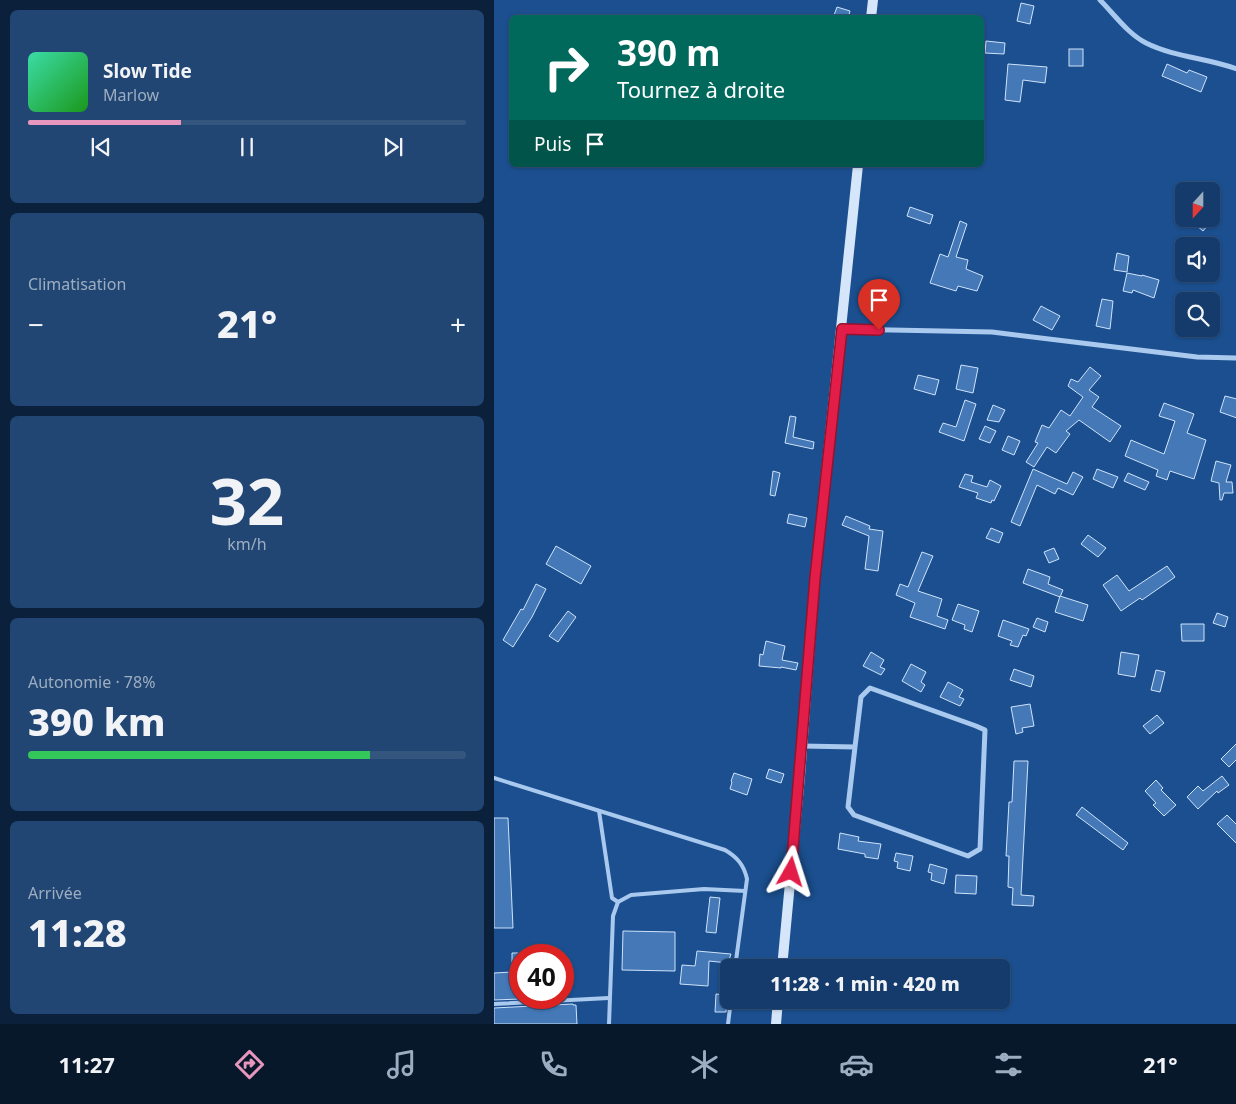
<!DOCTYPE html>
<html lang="fr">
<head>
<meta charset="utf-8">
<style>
  :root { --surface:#143b6b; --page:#214673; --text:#f1f3f6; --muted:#9dadc1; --line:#33557e; --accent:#e797bd }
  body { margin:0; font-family:"Noto Sans",sans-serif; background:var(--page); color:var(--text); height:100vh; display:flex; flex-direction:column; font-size:19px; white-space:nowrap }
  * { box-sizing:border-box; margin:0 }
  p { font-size:16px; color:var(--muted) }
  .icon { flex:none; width:28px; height:28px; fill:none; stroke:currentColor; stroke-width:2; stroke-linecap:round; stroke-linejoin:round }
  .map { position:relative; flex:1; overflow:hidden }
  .details { display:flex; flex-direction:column; gap:10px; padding:10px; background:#0b203b; width:494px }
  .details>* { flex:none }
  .guide { position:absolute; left:15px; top:15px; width:475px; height:152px; border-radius:8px; box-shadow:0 1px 4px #0004,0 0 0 1px var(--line); background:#00695c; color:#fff; overflow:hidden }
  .needle { width:32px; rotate:201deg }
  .controls { position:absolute; left:681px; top:182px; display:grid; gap:10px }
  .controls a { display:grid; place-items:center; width:45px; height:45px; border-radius:8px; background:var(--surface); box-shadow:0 1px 4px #0004,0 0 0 1px var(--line); font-size:25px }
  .speed { position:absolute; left:15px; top:944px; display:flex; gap:10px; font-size:25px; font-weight:700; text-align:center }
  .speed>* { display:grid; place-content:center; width:65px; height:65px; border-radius:50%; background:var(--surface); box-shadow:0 1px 4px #0004,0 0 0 1px var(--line); line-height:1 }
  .speed .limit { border:8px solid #d22; background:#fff; color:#111 }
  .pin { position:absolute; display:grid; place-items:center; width:42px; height:42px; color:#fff; margin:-51px -21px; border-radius:50% 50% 50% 0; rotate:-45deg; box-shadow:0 0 5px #0007 }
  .pin .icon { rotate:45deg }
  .me { position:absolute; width:55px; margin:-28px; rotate:6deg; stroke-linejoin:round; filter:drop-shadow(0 0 4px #0008) }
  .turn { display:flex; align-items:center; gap:18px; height:105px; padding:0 25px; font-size:22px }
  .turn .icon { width:65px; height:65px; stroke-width:2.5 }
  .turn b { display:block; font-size:35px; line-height:42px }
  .then { display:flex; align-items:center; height:48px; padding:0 25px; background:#0003; gap:10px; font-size:19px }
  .big { font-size:38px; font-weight:800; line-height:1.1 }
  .details .widget { flex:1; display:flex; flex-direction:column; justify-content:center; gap:8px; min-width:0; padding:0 18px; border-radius:8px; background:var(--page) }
  .details .dial { align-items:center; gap:0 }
  .dial b { font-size:65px; line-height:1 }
  .song { display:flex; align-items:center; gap:15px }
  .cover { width:60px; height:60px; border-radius:8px; background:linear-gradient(135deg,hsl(160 70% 55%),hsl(120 70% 35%)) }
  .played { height:5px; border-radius:2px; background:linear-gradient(90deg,var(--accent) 35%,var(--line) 35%) }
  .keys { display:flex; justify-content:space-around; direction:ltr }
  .heat { display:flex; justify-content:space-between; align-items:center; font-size:28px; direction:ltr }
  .charge { height:8px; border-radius:4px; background:linear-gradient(90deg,#34c759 78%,var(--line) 0) }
  .trip { position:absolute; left:226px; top:959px; width:290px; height:50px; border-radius:8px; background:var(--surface); box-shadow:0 1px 4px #0004,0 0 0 1px var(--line); font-weight:800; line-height:50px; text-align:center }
  .tab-bar { display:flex; height:80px; justify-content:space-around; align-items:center; background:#08182b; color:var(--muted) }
  .tab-bar .icon { width:35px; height:35px }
  .tab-bar .active { color:var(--accent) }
  .tab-bar b { font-size:22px; color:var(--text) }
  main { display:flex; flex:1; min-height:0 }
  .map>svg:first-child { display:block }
  .building { fill:#4478b7; stroke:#cfe3fa }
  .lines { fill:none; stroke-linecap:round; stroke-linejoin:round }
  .lane { stroke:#a9c9ee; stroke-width:4 }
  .street { stroke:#a9c9ee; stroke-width:5 }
  .secondary { stroke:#d6e6fa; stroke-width:10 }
  .route-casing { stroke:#92132f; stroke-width:12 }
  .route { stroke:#e11d48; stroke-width:9 }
</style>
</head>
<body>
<main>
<section class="details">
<div class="widget">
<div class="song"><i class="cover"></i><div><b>Slow Tide</b><p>Marlow</p></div></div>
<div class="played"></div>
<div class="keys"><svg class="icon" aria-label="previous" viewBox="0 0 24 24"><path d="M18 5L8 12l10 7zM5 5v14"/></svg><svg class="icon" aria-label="pause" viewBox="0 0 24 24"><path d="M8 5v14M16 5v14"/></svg><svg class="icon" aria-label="next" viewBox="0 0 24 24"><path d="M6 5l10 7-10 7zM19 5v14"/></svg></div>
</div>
<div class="widget"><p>Climatisation</p>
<div class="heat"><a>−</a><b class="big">21°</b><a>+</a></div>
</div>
<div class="widget dial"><b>32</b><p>km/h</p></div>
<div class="widget"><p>Autonomie · 78%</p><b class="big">390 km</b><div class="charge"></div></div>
<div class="widget"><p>Arrivée</p><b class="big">11:28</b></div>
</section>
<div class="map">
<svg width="743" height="1024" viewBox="0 0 743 1024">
  <rect width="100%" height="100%" fill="#1b4f8f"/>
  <g class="building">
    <path d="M527 3 540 6 536 24 523 21Z"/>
    <path d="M343 7 356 11 354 18H339Z"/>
    <path d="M492 41 511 43 510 54 491 53Z"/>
    <rect x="575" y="49" width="14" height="17"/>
    <path d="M514 64 553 67 551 83 529 80 526 102 511 100Z"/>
    <path d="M673 64 693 73 695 70 713 77 707 92 668 76Z"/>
    <path d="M718 203 726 211 709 231 695 219H718Z"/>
    <path d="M416 207 439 215 436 224 413 216Z"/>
    <path d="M466 221 473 224 462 257 474 260 472 269 489 276 483 291 464 286 462 291 436 283 446 254 454 257Z"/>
    <path d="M623 253 635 256 633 272 620 270Z"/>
    <path d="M633 273 648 276V275L665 280 660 298 639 290 638 293 629 291Z"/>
    <path d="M608 299 619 301 616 329 602 326Z"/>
    <path d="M547 306 566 316 558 330 539 320Z"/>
    <path d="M467 365 484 368 479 393 462 389Z"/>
    <path d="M596 367 607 376 595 390 605 397 598 407 627 426 616 442 585 420 572 431 576 434 562 453 553 447 540 467 532 462 544 443 541 442 548 425 555 428 567 410 576 416 589 397 574 386 577 379 584 382Z"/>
    <path d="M424 375 445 380 441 395 420 389Z"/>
    <path d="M731 396 743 399V418L726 412Z"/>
    <path d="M471 400 482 404 470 441 445 432 449 423 462 427Z"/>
    <path d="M670 403 700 414 693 433 712 440 700 479 676 471 673 480 662 476 664 470 631 456 637 440 670 454 681 421 665 416Z"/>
    <path d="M499 405 511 410 505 422 493 420Z"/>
    <path d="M296 416 302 417 299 437 320 442 319 449 291 443Z"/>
    <path d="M491 426 502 431 496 443 485 439Z"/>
    <path d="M514 436 526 441 520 455 508 450Z"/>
    <path d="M722 461 737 465 732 482H738L739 493H730L728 500H726L725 483 717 481Z"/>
    <path d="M539 469 573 484 579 472 589 477 579 495 564 488 561 494 543 485 526 526 517 522Z"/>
    <path d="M603 469 624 477 619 488 599 479Z"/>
    <path d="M279 471 286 473 281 496 276 495Z"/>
    <path d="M634 473 655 482 651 490 630 481Z"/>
    <path d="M471 474 479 476 477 482 493 487 496 480 507 486 500 501 498 500 497 503 482 498 484 493 465 487Z"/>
    <path d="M295 514 313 518 311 527 293 523Z"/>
    <path d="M352 516 376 526 375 529 389 531 384 571 371 569 375 536 348 525Z"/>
    <path d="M497 528 509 533 505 543 492 538Z"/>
    <path d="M594 535 612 548 604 557 587 544Z"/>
    <path d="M62 546 97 566 87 584 52 564Z"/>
    <path d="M560 548 565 559 555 563 550 552Z"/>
    <path d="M428 552 439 556 424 591 448 599 443 616 454 620 451 629 416 617 421 603 402 595 406 584 414 587Z"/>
    <path d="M673 566 681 577 648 600 646 598 627 611 609 585 623 575 635 591Z"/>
    <path d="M534 569 556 577 554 584 569 590 566 597 529 583Z"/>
    <path d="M42 584 52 589 38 617 19 647 9 640 27 609 29 610Z"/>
    <path d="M566 596 594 605 589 621 561 612Z"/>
    <path d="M464 604 485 611 478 632 470 629 471 625 458 620Z"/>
    <path d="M74 611 82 617 64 642 55 636Z"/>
    <path d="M723 613 734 617 731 627 719 623Z"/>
    <path d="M543 618 554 622 551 632 539 627Z"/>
    <path d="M509 620 535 629 532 636 529 635 524 647 516 645 518 641 504 636Z"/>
    <path d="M687 624H710V641H688Z"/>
    <path d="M272 641 291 646 288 660 304 663 302 670 287 667V668L265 666 266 654 269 655Z"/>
    <path d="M377 652 390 660 386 667 391 669 387 675 369 666Z"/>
    <path d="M627 652 645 655 641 677 624 674Z"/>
    <path d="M417 664 432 672 427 682 431 685 427 692 408 681Z"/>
    <path d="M520 669 540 676 537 687 516 680Z"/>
    <path d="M662 670 671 672 666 692 657 690Z"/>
    <path d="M454 682 469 690 465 697 470 699 466 706 446 697Z"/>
    <path d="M536 704 540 726 528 728 529 732 522 734 517 707Z"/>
    <path d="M663 715 670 723 656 734 649 726Z"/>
    <path d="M743 743V759L735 767 727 759Z"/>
    <path d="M520 761H534L527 895 540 896 539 906 518 905 519 888 514 887 515 856H512L515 802H518Z"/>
    <path d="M275 769 290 774 287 783 272 778Z"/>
    <path d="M240 773 258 779 253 795 236 789 238 782 237 781Z"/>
    <path d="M728 776 735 785 724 793 723 791 704 809 693 797 704 786 709 791Z"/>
    <path d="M662 780 669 788 667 790 682 805 670 816 659 805 662 803 651 791Z"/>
    <path d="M588 807 634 843 629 850 582 815Z"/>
    <path d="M733 815 743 825V844L723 824Z"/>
    <path d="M0 818H14L19 928H0Z"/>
    <path d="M346 833 365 837 364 841 387 844 384 859 371 857V854L344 849Z"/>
    <path d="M402 853 419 856 416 871 403 868 404 862 400 861Z"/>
    <path d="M436 864 453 869 450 884 437 880 438 873 434 872Z"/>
    <path d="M462 875 483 876 482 894 461 893Z"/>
    <path d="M216 897 226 898 222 933 212 932Z"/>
    <path d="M129 931 181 932V971L128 970Z"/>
    <path d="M203 951 237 954 234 963 215 961 214 986 186 984 188 965 201 966Z"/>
    <path d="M18 953H26V998H53L0 1000V973L18 972Z"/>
    <path d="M222 994 233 995 232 1012H221Z"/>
    <path d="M79 1004V1005H82L83 1024H0V1008Z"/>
  </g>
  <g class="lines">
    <g class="lane">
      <path d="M0 778 231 850C243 857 250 865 253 879L241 968"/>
      <path d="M105 811 118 898 124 902"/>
      <path d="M0 1004 115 998"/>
      <path d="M115 1024 119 916 124 902 137 895 210 889 251 891"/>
      <path d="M234 1024 237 1000"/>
    </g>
    <g class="street">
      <path d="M606 0C620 14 634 34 652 43 680 57 713 58 743 69"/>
      <path d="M347 329 498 332 703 357 743 358"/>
      <path d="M308 746 361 747 354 807 360 815 474 856 486 849 491 730 482 726 376 688 367 697 361 747"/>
    </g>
    <g class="secondary">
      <path d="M377 18 379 0"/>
      <path d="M288 968 306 776 321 578 364 165"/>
      <path d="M282 1024 284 1000"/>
    </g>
  </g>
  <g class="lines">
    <g class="route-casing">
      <path id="route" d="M297 872 321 578 348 329 385 330"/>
    </g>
    <use href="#route" class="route"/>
  </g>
</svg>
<div class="controls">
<a><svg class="needle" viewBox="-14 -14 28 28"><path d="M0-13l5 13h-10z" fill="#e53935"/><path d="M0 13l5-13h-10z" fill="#9dadc1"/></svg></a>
<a><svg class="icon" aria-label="sound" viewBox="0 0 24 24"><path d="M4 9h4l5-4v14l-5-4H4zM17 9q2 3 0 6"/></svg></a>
<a><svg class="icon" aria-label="search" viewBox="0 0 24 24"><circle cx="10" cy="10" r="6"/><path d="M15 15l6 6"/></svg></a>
</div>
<div class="speed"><div class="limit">40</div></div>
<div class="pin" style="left:385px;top:330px;background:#d93025"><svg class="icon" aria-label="arrive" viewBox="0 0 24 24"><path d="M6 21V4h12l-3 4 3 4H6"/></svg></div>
<svg class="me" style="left:297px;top:872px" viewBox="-20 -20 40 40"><path d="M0-17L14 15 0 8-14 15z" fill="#e11d48" stroke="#fff" stroke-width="4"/></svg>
<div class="trip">11:28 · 1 min · 420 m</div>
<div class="guide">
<div class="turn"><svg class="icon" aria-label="right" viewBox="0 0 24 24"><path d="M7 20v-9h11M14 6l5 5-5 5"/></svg><div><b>390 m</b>Tournez à droite</div></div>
<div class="then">Puis<svg class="icon" aria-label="arrive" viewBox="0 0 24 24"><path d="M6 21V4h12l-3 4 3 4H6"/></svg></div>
</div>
</div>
</main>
<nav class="tab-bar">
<b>11:27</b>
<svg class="icon active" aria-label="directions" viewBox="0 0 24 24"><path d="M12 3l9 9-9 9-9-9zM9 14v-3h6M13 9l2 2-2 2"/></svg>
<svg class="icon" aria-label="music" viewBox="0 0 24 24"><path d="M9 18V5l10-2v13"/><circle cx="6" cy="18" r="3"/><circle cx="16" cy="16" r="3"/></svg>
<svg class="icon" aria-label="phone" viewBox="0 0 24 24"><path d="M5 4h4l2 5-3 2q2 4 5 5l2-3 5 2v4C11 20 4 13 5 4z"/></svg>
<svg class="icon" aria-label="climate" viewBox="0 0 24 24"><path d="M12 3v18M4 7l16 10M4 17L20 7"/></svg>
<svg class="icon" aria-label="car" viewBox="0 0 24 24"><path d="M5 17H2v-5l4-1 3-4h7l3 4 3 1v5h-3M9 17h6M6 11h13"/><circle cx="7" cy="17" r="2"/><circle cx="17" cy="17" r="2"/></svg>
<svg class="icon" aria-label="filters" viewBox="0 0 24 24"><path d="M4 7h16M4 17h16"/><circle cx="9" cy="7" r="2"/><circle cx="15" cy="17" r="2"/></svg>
<b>21°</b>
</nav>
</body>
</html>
